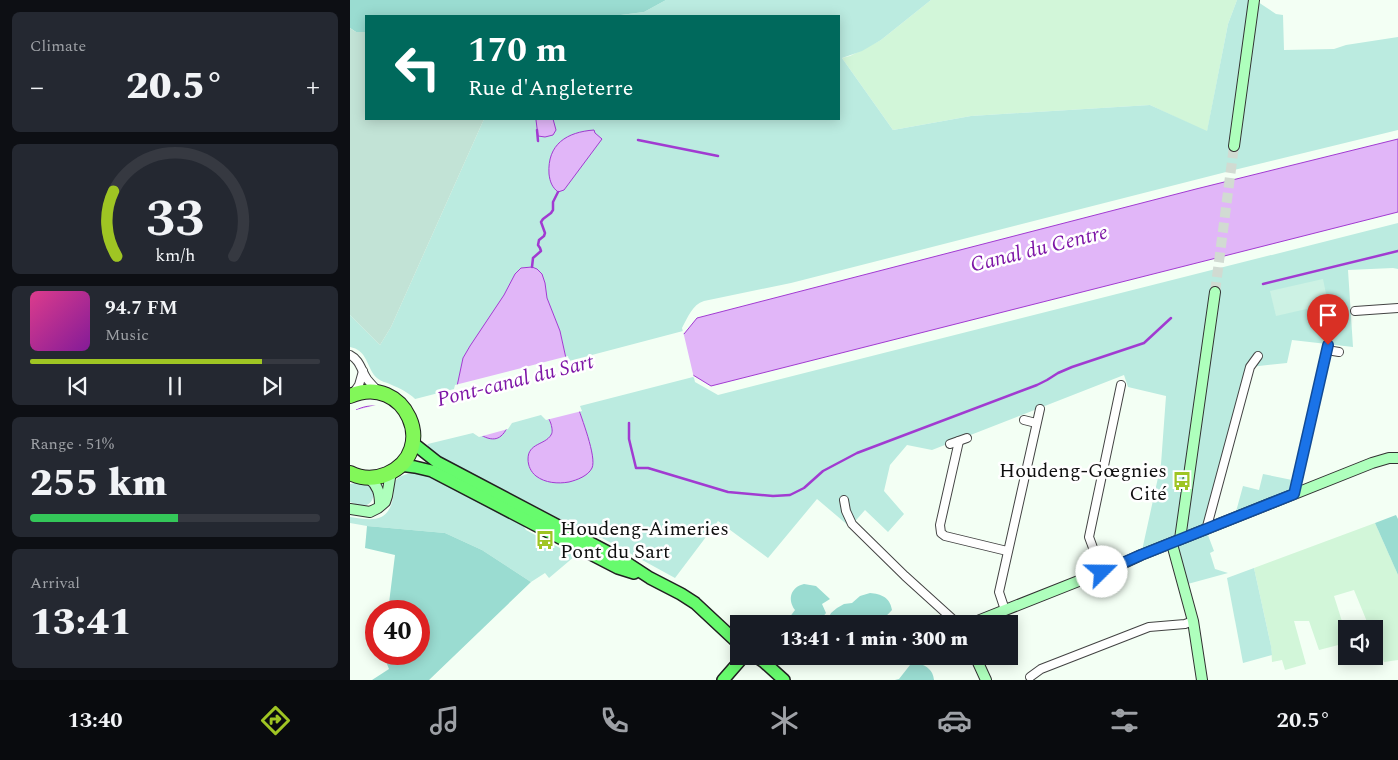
<!DOCTYPE html>
<html lang="en">
<head>
<meta charset="utf-8">
<style>
  :root { --surface:#171b24; --page:#242831; --text:#f1f3f6; --muted:#9ea1a6; --line:#363941; --accent:#9fc523 }
  body { margin:0; font-family:Spectral,serif; background:var(--page); color:var(--text); height:100vh; display:flex; flex-direction:column; font-size:19px; white-space:nowrap }
  * { box-sizing:border-box; margin:0 }
  p { font-size:16px; color:var(--muted) }
  .icon { flex:none; width:28px; height:28px; fill:none; stroke:currentColor; stroke-width:2; stroke-linecap:round; stroke-linejoin:round }
  .map { position:relative; flex:1; overflow:hidden }
  .drawer { display:flex; flex-direction:column; gap:12px; padding:12px; background:#0d0f14; width:350px }
  .drawer>* { flex:none }
  .banner { position:absolute; left:15px; top:15px; width:475px; height:105px; border-radius:0px; box-shadow:0 2px 12px #0003; background:#00695c; color:#fff; overflow:hidden }
  .buttons { position:absolute; left:988px; top:620px; display:grid; gap:10px }
  .buttons a { display:grid; place-items:center; width:45px; height:45px; border-radius:0px; background:var(--surface); box-shadow:0 2px 12px #0003; font-size:25px }
  .speed { position:absolute; left:15px; top:600px; display:flex; gap:10px; font-size:25px; font-weight:700; text-align:center }
  .speed>* { display:grid; place-content:center; width:65px; height:65px; border-radius:50%; background:var(--surface); box-shadow:0 2px 12px #0003; line-height:1 }
  .speed .limit { border:8px solid #d22; background:#fff; color:#111 }
  .pin { position:absolute; display:grid; place-items:center; width:42px; height:42px; color:#fff; margin:-51px -21px; border-radius:50% 50% 50% 0; rotate:-45deg; box-shadow:0 0 5px #0007 }
  .pin .icon { rotate:45deg }
  .me { position:absolute; width:55px; margin:-28px; rotate:68deg; stroke-linejoin:round; filter:drop-shadow(0 0 4px #0008) }
  .turn { display:flex; align-items:center; gap:18px; height:105px; padding:0 20px; font-size:22px }
  .turn .icon { width:65px; height:65px; stroke-width:2.5 }
  .turn b { display:block; font-size:35px; line-height:42px }
  .big { font-size:38px; font-weight:800; line-height:1.1 }
  .drawer .widget { flex:1; display:flex; flex-direction:column; justify-content:center; gap:8px; min-width:0; padding:0 18px; border-radius:8px; background:var(--page) }
  .drawer .dial { align-items:center; gap:0 }
  .dial svg { height:130px; overflow:visible; fill:none; stroke:var(--line); stroke-width:7; stroke-linecap:round; text-anchor:middle }
  .dial text { fill:var(--text); stroke:none }
  .song { display:flex; align-items:center; gap:15px }
  .cover { width:60px; height:60px; border-radius:8px; background:linear-gradient(135deg,hsl(330 70% 55%),hsl(290 70% 35%)) }
  .played { height:5px; border-radius:2px; background:linear-gradient(90deg,var(--accent) 80%,var(--line) 80%) }
  .keys { display:flex; justify-content:space-around; direction:ltr }
  .heat { display:flex; justify-content:space-between; align-items:center; font-size:28px; direction:ltr }
  .charge { height:8px; border-radius:4px; background:linear-gradient(90deg,#34c759 51%,var(--line) 0) }
  .trip { position:absolute; left:380px; top:615px; width:288px; height:50px; border-radius:0px; background:var(--surface); box-shadow:0 2px 12px #0003; font-weight:800; line-height:50px; text-align:center }
  .dock { display:flex; height:80px; justify-content:space-around; align-items:center; background:#090b0e; color:var(--muted) }
  .dock .icon { width:35px; height:35px }
  .dock .current { color:var(--accent) }
  .dock b { font-size:22px; color:var(--text) }
  main { display:flex; flex:1; min-height:0 }
  .map>svg:first-child { display:block }
  .farmland { fill:#d2f6d9 }
  .green { fill:#bbebe0; fill-rule:evenodd }
  .forest { fill:#9adcd1 }
  .cemetery { fill:#c2e3d6 }
  .pitch { fill:#cdf2e4 }
  .water { fill:#e1b6f8; stroke:#a13bd1 }
  .pier { fill:#f3fff4 }
  .lines { fill:none; stroke-linecap:round; stroke-linejoin:round }
  .stream { stroke:#a13bd1; stroke-width:2.5 }
  .secondary-tunnel { stroke:#d1dbd2; stroke-width:10; stroke-dasharray:10 5; stroke-linecap:butt }
  .street-casing { stroke:#434343; stroke-width:10 }
  .secondary-casing { stroke:#323232; stroke-width:12 }
  .primary-casing { stroke:#212121; stroke-width:14 }
  .highway-casing { stroke:#212121; stroke-width:16 }
  .street { stroke:#fff; stroke-width:8 }
  .secondary { stroke:#aeffbc; stroke-width:10 }
  .primary { stroke:#67fb6d; stroke-width:11 }
  .highway { stroke:#82f759; stroke-width:14 }
  .route-casing { stroke:#114b97; stroke-width:12 }
  .route { stroke:#1a73e8; stroke-width:9 }
  .labels { text-anchor:middle; stroke-width:5; stroke-linejoin:round; paint-order:stroke }
  .poi-label { font-size:20px; fill:#101010; stroke:#fff; text-anchor:end }
  .water-label { font-size:21px; font-style:italic; fill:#7d15a6; stroke:#fff }
</style>
</head>
<body>
<main>
<section class="drawer">
<div class="widget"><p>Climate</p>
<div class="heat"><a>−</a><b class="big">20.5°</b><a>+</a></div>
</div>
<div class="widget dial"><svg viewBox="0 0 100 80">
<path d="M14 69A42 42 0 1 1 86 69"/>
<path d="M14 69A42 42 0 0 1 12 29" stroke="#9fc523"/>
<text x="50" y="56" font-size="32" font-weight="700">33</text>
<text x="50" y="72" font-size="11">km/h</text>
</svg></div>
<div class="widget">
<div class="song"><i class="cover"></i><div><b>94.7 FM</b><p>Music</p></div></div>
<div class="played"></div>
<div class="keys"><svg class="icon" aria-label="previous" viewBox="0 0 24 24"><path d="M18 5L8 12l10 7zM5 5v14"/></svg><svg class="icon" aria-label="pause" viewBox="0 0 24 24"><path d="M8 5v14M16 5v14"/></svg><svg class="icon" aria-label="next" viewBox="0 0 24 24"><path d="M6 5l10 7-10 7zM19 5v14"/></svg></div>
</div>
<div class="widget"><p>Range · 51%</p><b class="big">255 km</b><div class="charge"></div></div>
<div class="widget"><p>Arrival</p><b class="big">13:41</b></div>
</section>
<div class="map">
<svg width="1048" height="680" viewBox="0 0 1048 680">
  <rect width="100%" height="100%" fill="#f3fff4"/>
  <g class="farmland">
    <path d="M581 0H887L878 24 857 132 800 105 621 116 543 130 492 58 500 56 531 40Z"/>
    <path d="M1025 523 1048 575V660L1034 662 1024 639V629H1020L1004 590 984 596 996 634V643L969 650 959 621H944L956 664 935 670 932 660 922 662 921 646 904 568Z"/>
  </g>
  <g class="green">
    <path d="M316 0H581L531 40 512 51 492 58 543 130 621 116 800 105 857 131 878 24 887 0H905L926 14 933 15 934 50 984 49 996 45 1048 37V130L880 171 441 283 354 301C342 305 338 317 332 328L345 382 368 395 1048 223V269L1043 268 998 270 1003 347 942 340 937 363 900 367 856 530 864 551 860 553 865 569 878 573 834 585 822 544 791 555 811 464 816 396 778 387 774 375 582 450 557 445 540 465 534 491 554 514 538 532 515 510 500 527 467 499 418 558 368 521 325 578 252 538 243 536 79 451C77 442 71 407 67 401 62 395 52 389 44 386 37 382 29 382 24 375 16 363 16 350 0 347V315L30 345 41 327 134 119H489V16H263L294 12ZM177 267H182L195 283 197 298 210 331 224 393 238 437 192 479C174 469 178 463 184 447L198 439 202 435V428L198 416 165 410 154 432 106 393 113 358 120 346 154 295 165 274 171 268Z"/>
    <path d="M64 473 77 476 92 483 173 525 176 530 225 556 199 578 195 573 181 582 132 550 95 533 17 526 0 523V517C20 520 38 524 43 498 44 494 43 487 44 483 48 475 57 474 64 473Z"/>
    <path d="M913 474 947 481 944 494 884 519 893 486 909 490Z"/>
    <path d="M5 483C31 482 26 506 12 506 8 506 4 503 0 502V484Z"/>
    <path d="M904 568 921 646 922 655 893 663 877 578Z"/>
  </g>
  <g class="forest">
    <path d="M0 0H316L294 12 263 16H215L207 15 201 16H16V32H6L0 28Z"/>
    <path d="M1046 515 1048 519V575L1025 523Z"/>
    <path d="M17 526 95 533 132 550 181 582 79 680H22L39 669 33 654H69V611H38L45 555 15 548Z"/>
    <path d="M454 584 466 586 480 599 472 604 476 613 467 624H439V618L445 610C437 599 441 587 454 584Z"/>
    <path d="M520 593C531 594 540 597 542 610 526 629 507 624 484 624L479 617 481 613 487 608 494 604 502 603 510 596Z"/>
    <path d="M568 663C577 666 583 670 584 680H545L549 679 560 665Z"/>
  </g>
  <path class="cemetery" d="M0 28 6 32H16V119H134L41 327 30 345 0 315Z"/>
  <path class="pitch" d="M973 279 978 304 926 316 920 291Z"/>
  <g class="water">
    <path d="M187 119H203L206 130 203 135 195 137 188 136 186 120Z"/>
    <path d="M244 130 245 133 252 139 214 190 208 192C202 187 200 182 199 174 197 144 217 132 244 130Z"/>
    <path d="M1048 139V212L361 386 343 375 227 404C231 417 247 457 242 468 238 476 227 480 219 482 208 484 195 483 186 476 181 472 178 466 178 459 178 443 195 445 201 435 203 432 202 428 201 424 199 418 197 416 192 413L160 421C158 425 156 432 151 436 143 443 131 436 124 430L6 410C17 405 24 405 36 408L106 391 113 358 120 346 154 295 165 274 171 268 182 267 187 269 192 274 195 283 197 298 210 331 217 363 334 334 347 318 846 189Z"/>
  </g>
  <path class="pier" d="M333 331 344 378 343 377 230 406 232 411 196 420 191 415 162 423 158 429 129 437 123 433 49 451 41 459 18 465 8 461 0 463V413L2 411 30 404 38 406 104 389 105 385 218 356 219 361Z"/>
  <g class="lines">
    <g class="stream">
      <path d="M187 130 188 141"/>
      <path d="M288 140 368 156"/>
      <path d="M182 267 183 258 191 251 190 248 188 245 189 240 194 236 195 233 191 222 193 219 201 213 203 210V202L208 192"/>
      <path d="M913 284 1048 251"/>
      <path d="M279 423V439L286 468H298L378 492 423 496 440 495 454 488 473 471 507 453 687 385 697 380 708 373 722 367 794 343 821 318"/>
    </g>
    <path class="secondary-tunnel" d="M865 292 884 146"/>
    <g class="street-casing">
      <g id="street">
        <path d="M1005 311 1048 308"/>
        <path d="M977 350 989 352"/>
        <path d="M0 355C10 360 11 370 17 379 21 384 25 388 29 392"/>
        <path d="M2 395 9 385 13 371"/>
        <path d="M674 420 686 423"/>
        <path d="M609 441 590 525 591 533 595 536 657 551"/>
        <path d="M600 444 617 438"/>
        <path d="M944 494 978 345"/>
        <path d="M494 500 496 511 502 524 555 576 608 624"/>
        <path d="M856 530 900 367 908 356"/>
        <path d="M752 572 739 537 771 385"/>
        <path d="M655 610 649 592 690 409"/>
        <path d="M680 677 691 669 799 627 835 624 843 621"/>
      </g>
    </g>
    <g class="secondary-casing">
      <g id="secondary">
        <path d="M884 146 904 0"/>
        <path d="M19 478C28 486 30 493 30 505"/>
        <path d="M0 509 20 512 28 508 35 502 37 496 41 472"/>
        <path d="M830 539 865 292"/>
        <path d="M822 544 843 621 852 680"/>
        <path d="M620 624 774 563 791 555 1022 463 1039 458H1048"/>
        <path d="M625 656 636 680"/>
      </g>
    </g>
    <g class="primary-casing">
      <g id="primary">
        <path d="M63 443 87 462 271 559 300 578 331 594 345 603 389 644"/>
        <path d="M50 465 65 467 82 471 239 553 268 568 284 573"/>
        <path d="M405 656 414 662 434 680"/>
        <path d="M373 680 394 656"/>
      </g>
    </g>
    <g class="highway-casing">
      <path id="highway" d="M0 396C55 372 90 451 37 474 25 479 12 479 0 473"/>
    </g>
    <use href="#street" class="street"/>
    <use href="#secondary" class="secondary"/>
    <use href="#primary" class="primary"/>
    <use href="#highway" class="highway"/>
  </g>
  <g class="lines">
    <g class="route-casing">
      <path id="route" d="M752 572 791 555 944 494 978 345"/>
    </g>
    <use href="#route" class="route"/>
  </g>
  <defs>
    <g id="bus-bare" transform="scale(1.5)"><path d="M-5-6H5V4H4V6H2V4H-2V6H-4V4H-5ZM-3.5-4V0h7V-4ZM-3.5 1.2v1.5H-2V1.2ZM2 1.2v1.5H3.5V1.2Z" fill="#9fc523" stroke="#fff" stroke-width="2.5" paint-order="stroke"/></g>
  </defs>
  <g fill-rule="evenodd">
    <use href="#bus-bare" x="832" y="481"/>
    <use href="#bus-bare" x="195" y="540"/>
  </g>
  <g class="labels">
    <g class="poi-label">
      <text x="817" y="477">Houdeng-Gœgnies<tspan x="817" dy="23">Cité</tspan></text>
      <text x="210" y="535" text-anchor="start">Houdeng-Aimeries<tspan x="210" dy="23">Pont du Sart</tspan></text>
    </g>
    <g class="water-label">
      <text transform="translate(689 248) rotate(-14)" y="7">Canal du Centre</text>
      <text transform="translate(165 380) rotate(-14)" y="7">Pont-canal du Sart</text>
    </g>
  </g>
</svg>
<div class="buttons">
<a><svg class="icon" aria-label="sound" viewBox="0 0 24 24"><path d="M4 9h4l5-4v14l-5-4H4zM17 9q2 3 0 6"/></svg></a>
</div>
<div class="speed"><div class="limit">40</div></div>
<div class="pin" style="left:978px;top:345px;background:#d93025"><svg class="icon" aria-label="arrive" viewBox="0 0 24 24"><path d="M6 21V4h12l-3 4 3 4H6"/></svg></div>
<svg class="me" style="left:752px;top:572px" viewBox="-20 -20 40 40"><circle r="19" fill="#fff"/><path d="M0-13L10 11 0 6-10 11z" fill="#1a73e8"/></svg>
<div class="trip">13:41 · 1 min · 300 m</div>
<div class="banner">
<div class="turn"><svg class="icon" aria-label="left" viewBox="0 0 24 24"><path d="M17 20v-9H6M10 6l-5 5 5 5"/></svg><div><b>170 m</b>Rue d'Angleterre</div></div>
</div>
</div>
</main>
<nav class="dock">
<b>13:40</b>
<svg class="icon current" aria-label="directions" viewBox="0 0 24 24"><path d="M12 3l9 9-9 9-9-9zM9 14v-3h6M13 9l2 2-2 2"/></svg>
<svg class="icon" aria-label="music" viewBox="0 0 24 24"><path d="M9 18V5l10-2v13"/><circle cx="6" cy="18" r="3"/><circle cx="16" cy="16" r="3"/></svg>
<svg class="icon" aria-label="phone" viewBox="0 0 24 24"><path d="M5 4h4l2 5-3 2q2 4 5 5l2-3 5 2v4C11 20 4 13 5 4z"/></svg>
<svg class="icon" aria-label="climate" viewBox="0 0 24 24"><path d="M12 3v18M4 7l16 10M4 17L20 7"/></svg>
<svg class="icon" aria-label="car" viewBox="0 0 24 24"><path d="M5 17H2v-5l4-1 3-4h7l3 4 3 1v5h-3M9 17h6M6 11h13"/><circle cx="7" cy="17" r="2"/><circle cx="17" cy="17" r="2"/></svg>
<svg class="icon" aria-label="filters" viewBox="0 0 24 24"><path d="M4 7h16M4 17h16"/><circle cx="9" cy="7" r="2"/><circle cx="15" cy="17" r="2"/></svg>
<b>20.5°</b>
</nav>
</body>
</html>
